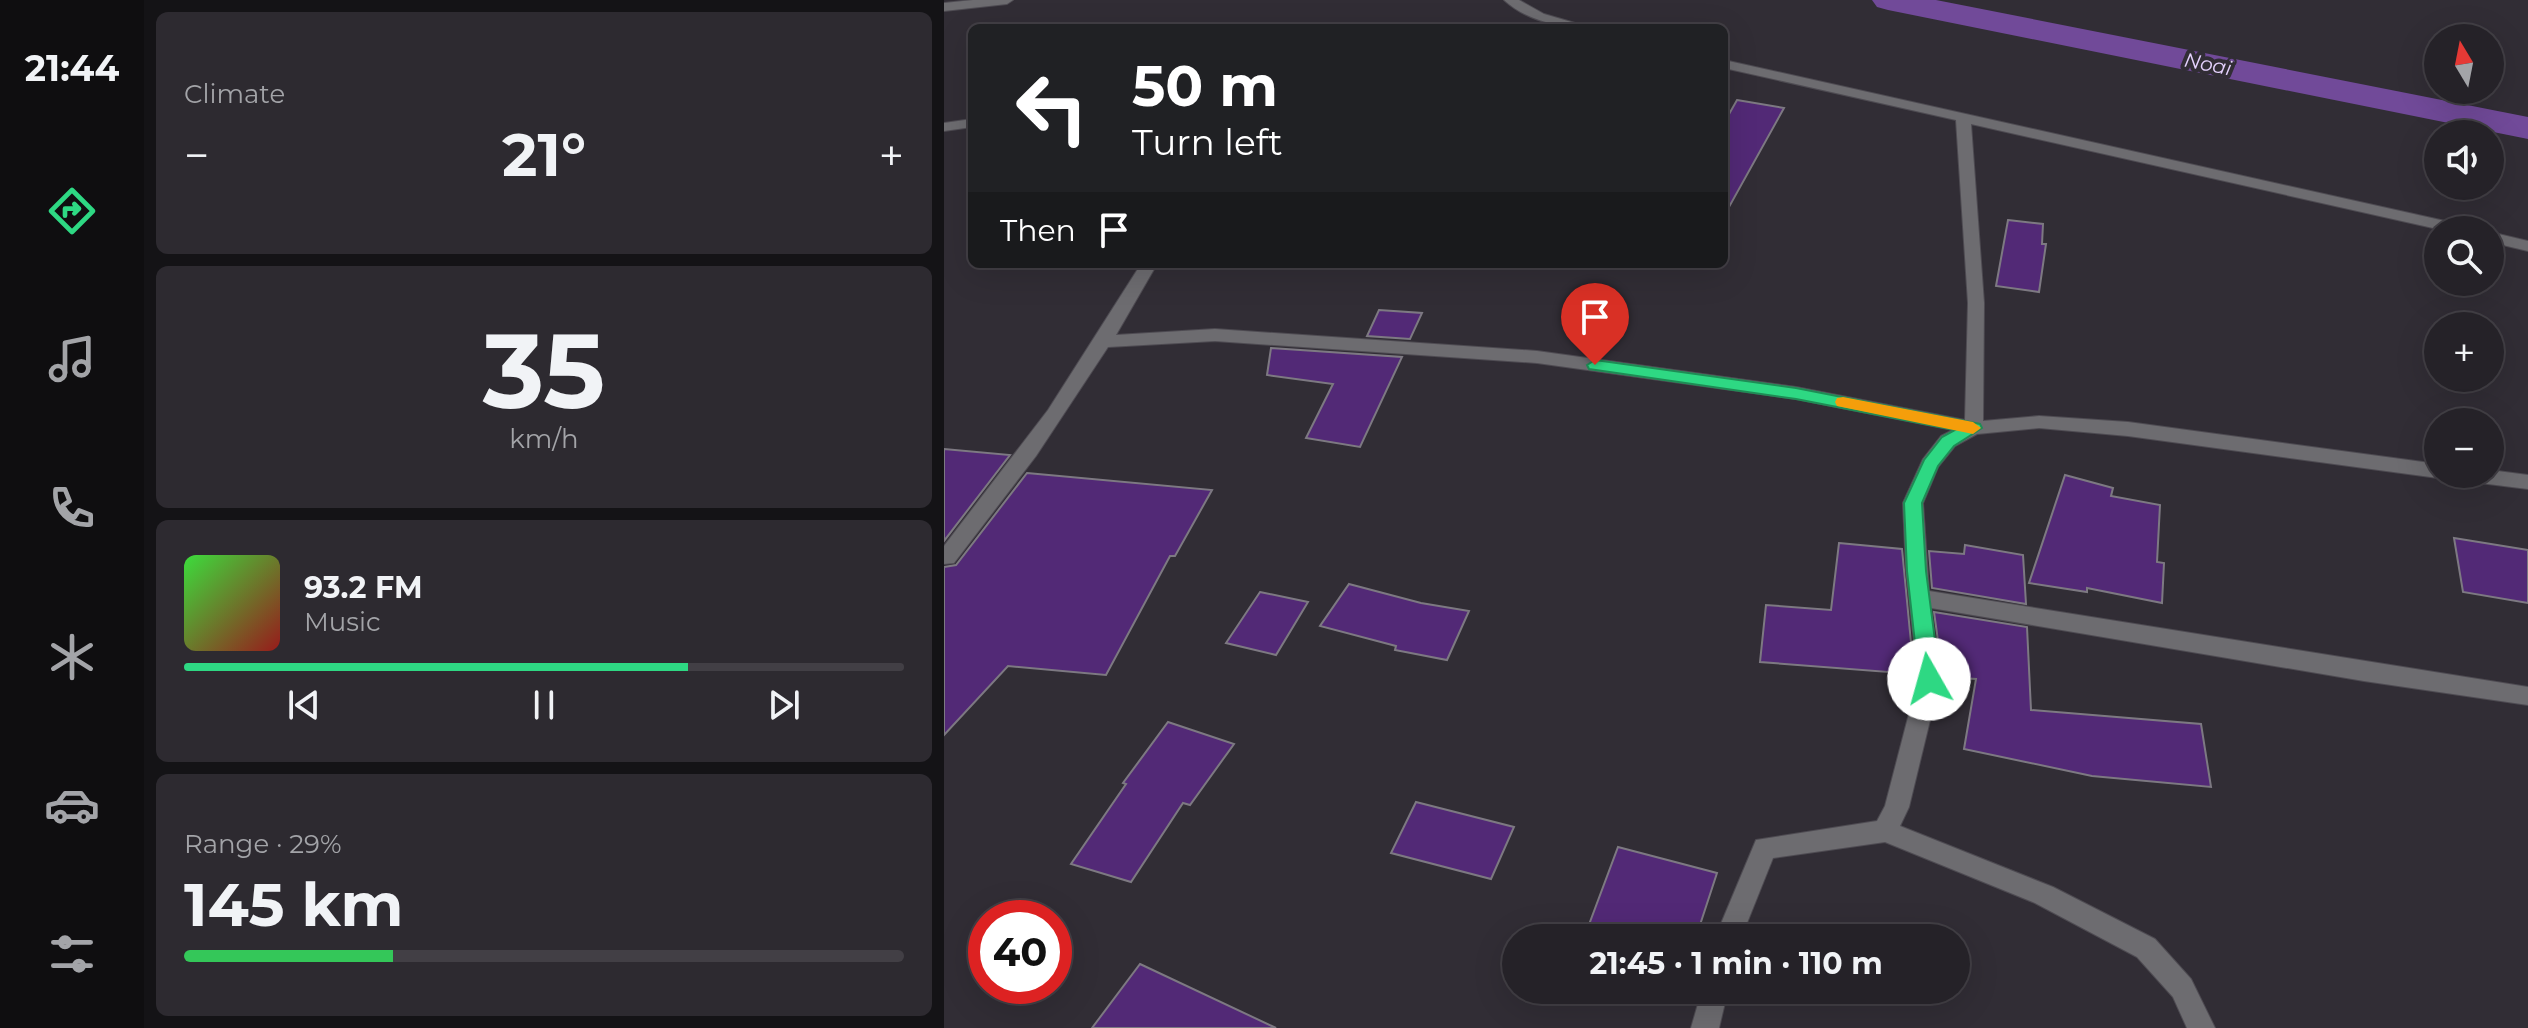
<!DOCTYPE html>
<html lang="en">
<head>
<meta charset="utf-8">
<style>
  :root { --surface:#252228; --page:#2d2a30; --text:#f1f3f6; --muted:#a3a4a8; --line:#423f45; --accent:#2ed883 }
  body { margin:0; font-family:Montserrat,sans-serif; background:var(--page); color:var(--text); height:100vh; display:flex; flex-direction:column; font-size:30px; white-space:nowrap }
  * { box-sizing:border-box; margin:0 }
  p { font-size:26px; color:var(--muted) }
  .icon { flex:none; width:44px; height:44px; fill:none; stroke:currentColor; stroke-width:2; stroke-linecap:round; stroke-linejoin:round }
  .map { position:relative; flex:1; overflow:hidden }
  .drawer { display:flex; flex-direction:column; gap:12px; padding:12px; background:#141316; width:800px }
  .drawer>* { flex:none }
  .guide { position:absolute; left:24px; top:24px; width:760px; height:244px; border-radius:12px; box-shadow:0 8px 32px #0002,0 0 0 2px var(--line); background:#202124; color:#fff; overflow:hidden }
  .needle { width:52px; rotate:350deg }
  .controls { position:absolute; left:1480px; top:24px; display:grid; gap:16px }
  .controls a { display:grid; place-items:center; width:80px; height:80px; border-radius:50%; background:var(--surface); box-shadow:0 8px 32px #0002,0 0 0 2px var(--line); font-size:40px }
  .speed { position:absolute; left:24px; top:900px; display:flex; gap:16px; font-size:40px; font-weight:700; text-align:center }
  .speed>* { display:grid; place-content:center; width:104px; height:104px; border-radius:50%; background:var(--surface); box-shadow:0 8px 32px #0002,0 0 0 2px var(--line); line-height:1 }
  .speed .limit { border:12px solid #d22; background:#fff; color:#111 }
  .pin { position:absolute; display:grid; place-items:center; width:68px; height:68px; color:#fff; margin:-82px -34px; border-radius:50% 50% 50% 0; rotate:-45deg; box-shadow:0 0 8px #0007 }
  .pin .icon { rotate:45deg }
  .me { position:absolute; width:88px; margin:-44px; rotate:353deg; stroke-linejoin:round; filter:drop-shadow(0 0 6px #0008) }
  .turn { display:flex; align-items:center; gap:28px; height:168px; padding:0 32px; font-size:36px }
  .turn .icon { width:104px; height:104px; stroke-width:2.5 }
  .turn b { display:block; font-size:56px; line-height:68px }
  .then { display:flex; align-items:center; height:76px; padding:0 32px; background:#0003; gap:16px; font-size:30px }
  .big { font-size:60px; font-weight:700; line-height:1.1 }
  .drawer .card { flex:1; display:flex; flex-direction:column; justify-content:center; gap:12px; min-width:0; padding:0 28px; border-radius:12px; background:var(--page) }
  .drawer .dial { align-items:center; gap:0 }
  .dial b { font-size:104px; line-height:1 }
  .song { display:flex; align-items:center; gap:24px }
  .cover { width:96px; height:96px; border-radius:12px; background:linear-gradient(135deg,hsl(120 70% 55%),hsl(0 70% 35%)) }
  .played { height:8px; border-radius:4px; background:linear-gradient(90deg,var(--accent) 70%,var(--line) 70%) }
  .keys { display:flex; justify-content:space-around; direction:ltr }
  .heat { display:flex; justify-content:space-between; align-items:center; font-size:44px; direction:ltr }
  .charge { height:12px; border-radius:6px; background:linear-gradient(90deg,#34c759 29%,var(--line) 0) }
  .trip { position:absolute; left:558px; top:924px; width:468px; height:80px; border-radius:40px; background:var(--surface); box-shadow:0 8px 32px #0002,0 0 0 2px var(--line); font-weight:700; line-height:80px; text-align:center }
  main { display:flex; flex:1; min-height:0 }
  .tabs { display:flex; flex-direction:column; width:144px; justify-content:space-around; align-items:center; background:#0f0e10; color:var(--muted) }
  .tabs .icon { width:56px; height:56px }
  .tabs .on { color:var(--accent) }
  .tabs b { font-size:36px; color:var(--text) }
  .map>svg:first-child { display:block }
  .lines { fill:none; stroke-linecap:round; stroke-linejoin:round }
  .canal { fill:#714a99; fill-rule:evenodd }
  .building { fill:#522976; stroke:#7d7982; stroke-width:2 }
  .minor-casing { stroke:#4e4b52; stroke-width:2 }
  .minor { fill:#6d6c70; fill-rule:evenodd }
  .route { fill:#2ed883; stroke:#1e8c55; stroke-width:2 }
  .slow { fill:#f59e0b }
  .labels { text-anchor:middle; stroke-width:8; stroke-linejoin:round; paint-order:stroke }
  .far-water-label { font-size:20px; font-style:italic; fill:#e5d2fe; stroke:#312d35 }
</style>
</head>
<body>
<main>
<nav class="tabs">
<b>21:44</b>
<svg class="icon on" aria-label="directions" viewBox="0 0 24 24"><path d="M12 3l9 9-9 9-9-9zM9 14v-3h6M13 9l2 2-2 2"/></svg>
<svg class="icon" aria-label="music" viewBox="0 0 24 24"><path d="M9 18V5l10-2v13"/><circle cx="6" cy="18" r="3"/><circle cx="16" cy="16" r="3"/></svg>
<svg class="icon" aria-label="phone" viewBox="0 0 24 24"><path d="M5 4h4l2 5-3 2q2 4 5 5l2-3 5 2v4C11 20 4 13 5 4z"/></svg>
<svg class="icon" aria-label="climate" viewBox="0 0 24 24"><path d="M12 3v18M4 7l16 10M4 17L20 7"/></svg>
<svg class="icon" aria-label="car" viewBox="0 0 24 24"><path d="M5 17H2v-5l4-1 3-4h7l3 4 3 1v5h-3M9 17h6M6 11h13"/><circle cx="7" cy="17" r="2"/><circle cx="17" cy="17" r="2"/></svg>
<svg class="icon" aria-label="filters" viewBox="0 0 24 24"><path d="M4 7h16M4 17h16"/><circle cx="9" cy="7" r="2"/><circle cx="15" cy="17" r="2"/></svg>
</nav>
<section class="drawer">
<div class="card"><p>Climate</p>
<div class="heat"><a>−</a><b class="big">21°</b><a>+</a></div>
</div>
<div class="card dial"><b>35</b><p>km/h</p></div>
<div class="card">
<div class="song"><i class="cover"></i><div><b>93.2 FM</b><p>Music</p></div></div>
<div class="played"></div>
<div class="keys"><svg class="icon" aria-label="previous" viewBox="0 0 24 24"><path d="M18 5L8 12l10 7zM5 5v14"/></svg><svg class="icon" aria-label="pause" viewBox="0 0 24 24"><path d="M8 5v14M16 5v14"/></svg><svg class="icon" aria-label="next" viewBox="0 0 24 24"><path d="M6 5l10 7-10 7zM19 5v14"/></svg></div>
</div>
<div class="card"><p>Range · 29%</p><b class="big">145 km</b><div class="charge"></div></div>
</section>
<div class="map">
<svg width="1584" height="1028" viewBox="0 0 1584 1028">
  <rect width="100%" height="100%" fill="#312d35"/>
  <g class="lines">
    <path class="canal" d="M928 0H992L1584 117V139L944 10 933 7Z"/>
  </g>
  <g class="building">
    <path d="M793 100 840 108 780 216V123Z"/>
    <path d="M1064 220 1099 224 1098 244H1102L1095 292 1052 286Z"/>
    <path d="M435 310 478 313 466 339 423 336Z"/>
    <path d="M327 348 458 357 416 447 362 438 389 384 323 375Z"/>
    <path d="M0 449 66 455 0 541Z"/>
    <path d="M83 473 268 490 231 556H226L162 675 64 666 0 735V567L12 565Z"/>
    <path d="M1121 475 1169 488 1167 496 1216 505 1213 562 1220 563 1218 603 1143 588V592L1085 583Z"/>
    <path d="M1510 538 1584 550V603L1519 592Z"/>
    <path d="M895 543 958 549 970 674 816 662 822 605 887 610Z"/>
    <path d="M1021 545 1079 555 1082 604 988 588 985 551 1020 554Z"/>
    <path d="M405 584 477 603 525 611 503 660 451 650 452 646 376 626Z"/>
    <path d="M316 592 364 602 332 655 282 643Z"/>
    <path d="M990 612 1083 627 1087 710 1257 724 1267 787 1148 776 1020 749 1032 679 999 677Z"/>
    <path d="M224 722 290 744 246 805 239 803 187 882 127 864 182 784 179 783Z"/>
    <path d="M472 802 570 827 547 879 447 853Z"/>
    <path d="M674 847 773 873 753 934 732 928 729 938H640Z"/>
    <path d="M196 964 332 1028H148Z"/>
  </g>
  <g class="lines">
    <g class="minor-casing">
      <g id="minor">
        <path d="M29 0H69L63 4 0 11V3Z"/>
        <path d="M560 0H575L600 14 648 28C616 28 583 21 560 0Z"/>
        <path d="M780 60 1519 225 1527 230H1498L1027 124 1040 303 1039 421 1095 416 1184 422 1494 464V474H1502L1494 478 1184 436 1095 428 1033 434 1011 446 994 467 979 503 985 591 1584 687V705L1420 681 987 608 996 679 965 807 956 826 1109 887 1211 939 1247 979 1271 1028H1243L1229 997 1193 957 1091 903 941 842 829 858 797 938H771L812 840 933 821 941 806 974 679 962 571 959 503 979 459 997 436 1009 430 852 399 593 363 271 341 164 347 92 456 10 563 0 564V546L104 410 197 264H213L172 335 271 329 593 351 852 387 1021 420 1024 303 1012 120 780 68Z"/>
        <path d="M28 119V127L0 131V123Z"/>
        <path d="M1546 232 1584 241V251L1546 242Z"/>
        <path d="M1546 470 1584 475V489L1520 481 1510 474H1546Z"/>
        <path d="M758 990H784L775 1028H747Z"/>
      </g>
    </g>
    <use href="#minor" class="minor"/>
  </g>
  <path class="route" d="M651 360 852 388 1036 424 1038 428 1010 446 994 466 978 503 982 571 996 679 993 685 985 687 978 685 975 679 963 571 960 503 980 460 998 437 1011 430 852 399 645 369 643 365Z"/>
  <path class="slow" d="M899 397 1029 422 1037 428 1029 434 893 406 891 402 893 398Z"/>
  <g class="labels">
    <g class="far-water-label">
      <text transform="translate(1264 64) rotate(11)" y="7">Noai</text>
    </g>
  </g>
</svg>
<div class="controls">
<a><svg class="needle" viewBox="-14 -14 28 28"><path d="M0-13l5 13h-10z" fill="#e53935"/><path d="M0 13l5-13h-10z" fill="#a3a4a8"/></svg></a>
<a><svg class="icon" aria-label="sound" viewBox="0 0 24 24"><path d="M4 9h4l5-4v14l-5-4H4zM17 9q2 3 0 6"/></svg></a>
<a><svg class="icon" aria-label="search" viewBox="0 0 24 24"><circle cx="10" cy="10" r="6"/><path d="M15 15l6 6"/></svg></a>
<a>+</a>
<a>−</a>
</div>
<div class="speed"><div class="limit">40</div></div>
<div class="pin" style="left:651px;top:365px;background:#d93025"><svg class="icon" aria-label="arrive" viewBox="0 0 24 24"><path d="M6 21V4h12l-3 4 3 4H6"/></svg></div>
<svg class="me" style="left:985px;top:679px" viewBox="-20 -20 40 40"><circle r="19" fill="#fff"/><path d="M0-13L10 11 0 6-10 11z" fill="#2ed883"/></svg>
<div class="trip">21:45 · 1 min · 110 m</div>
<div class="guide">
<div class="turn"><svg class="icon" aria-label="left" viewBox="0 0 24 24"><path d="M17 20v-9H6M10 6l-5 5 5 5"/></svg><div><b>50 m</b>Turn left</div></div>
<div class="then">Then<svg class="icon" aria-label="arrive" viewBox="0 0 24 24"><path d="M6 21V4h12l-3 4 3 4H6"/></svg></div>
</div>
</div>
</main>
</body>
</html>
